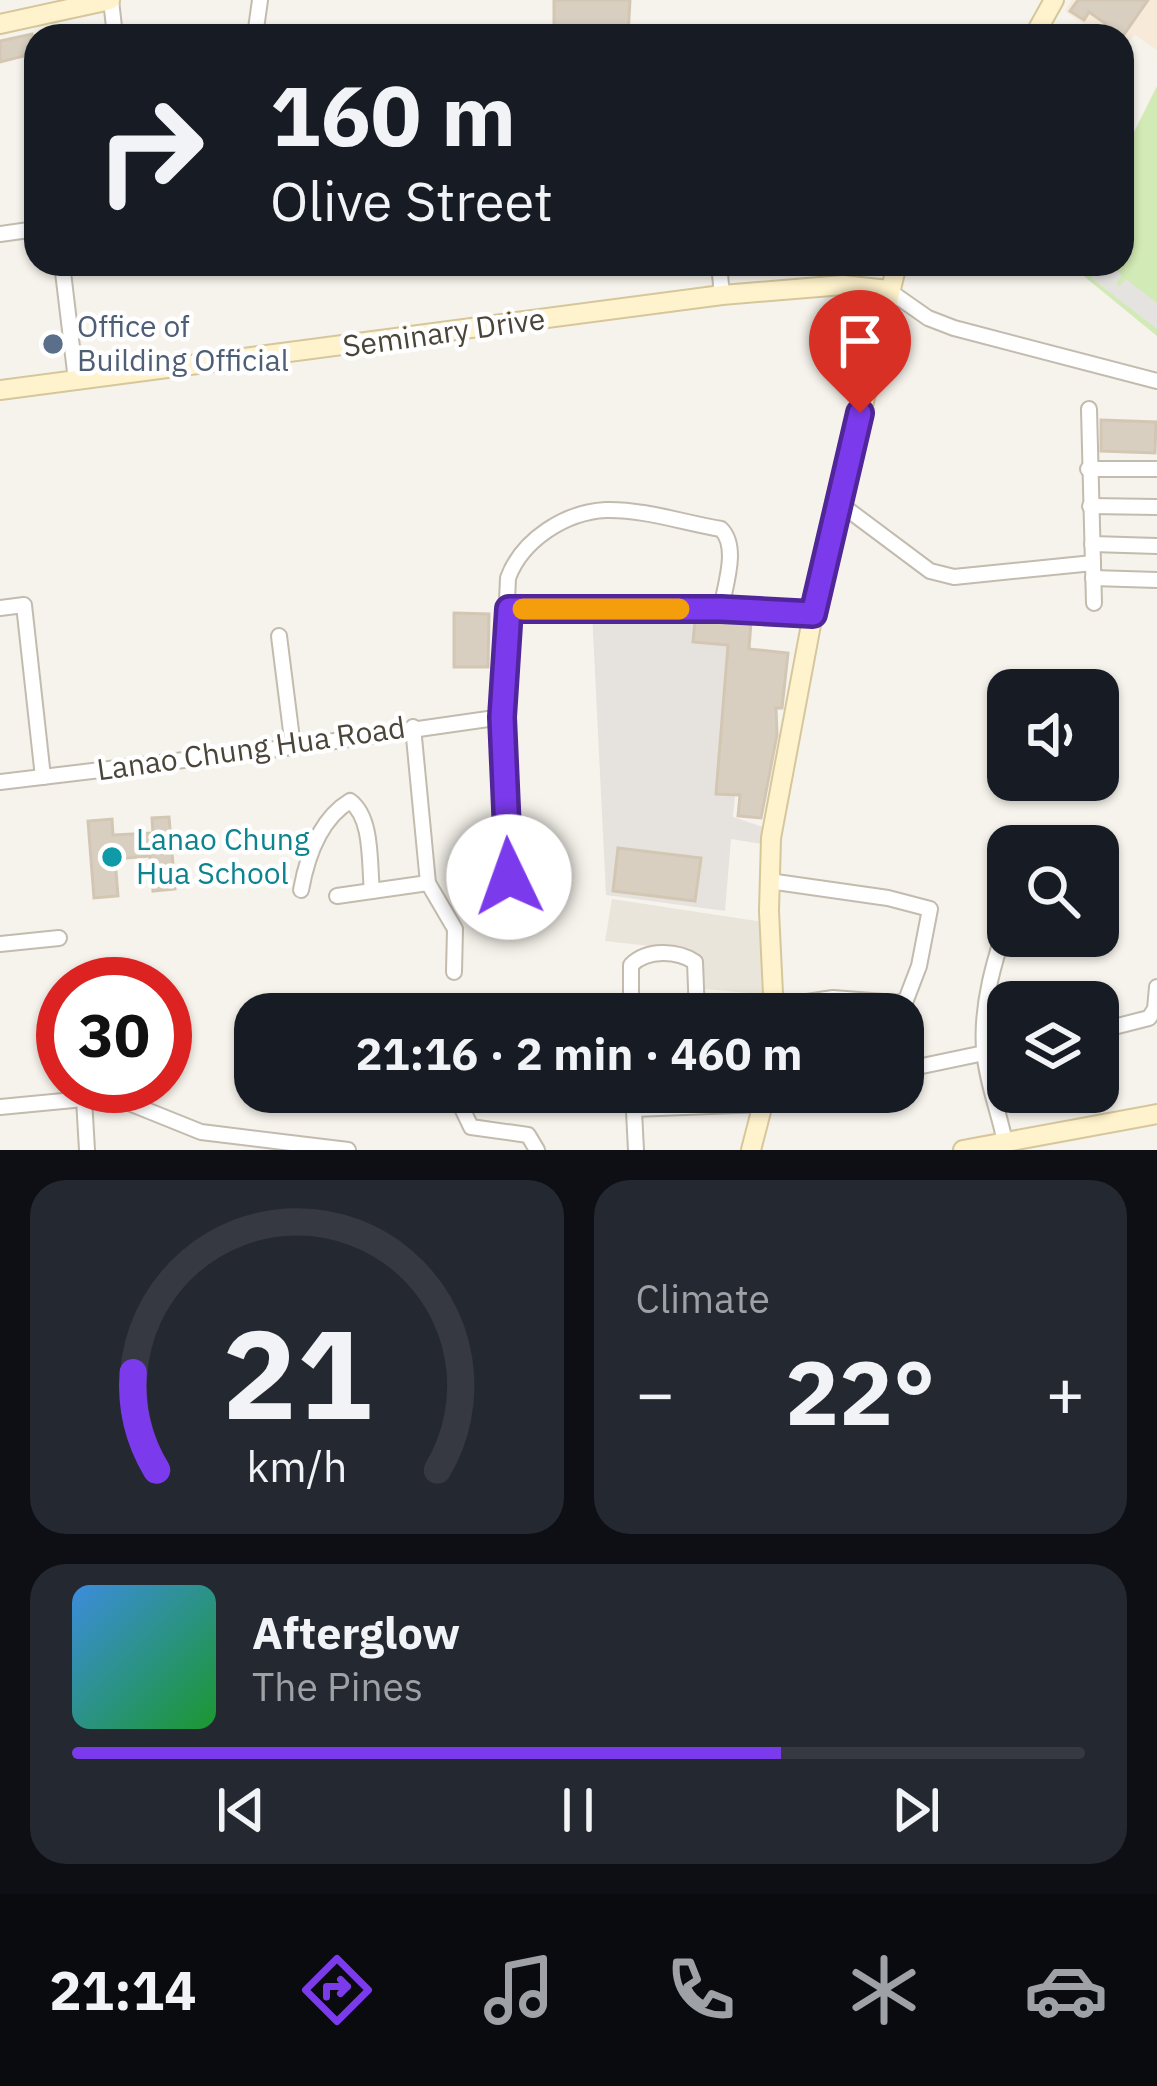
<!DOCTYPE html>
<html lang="en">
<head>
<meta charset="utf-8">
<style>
  :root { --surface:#171b24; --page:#242831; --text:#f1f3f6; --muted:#9ea1a6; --line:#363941; --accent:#7c3aed }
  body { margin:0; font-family:"IBM Plex Sans",sans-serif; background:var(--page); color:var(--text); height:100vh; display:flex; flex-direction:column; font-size:45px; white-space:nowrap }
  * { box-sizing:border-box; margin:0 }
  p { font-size:39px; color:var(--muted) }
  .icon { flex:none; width:66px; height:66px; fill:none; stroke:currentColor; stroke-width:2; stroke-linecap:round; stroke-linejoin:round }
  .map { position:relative; height:1150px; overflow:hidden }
  .sheet { display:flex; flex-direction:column; gap:30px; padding:30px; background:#0d0f14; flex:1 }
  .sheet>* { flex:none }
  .banner { position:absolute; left:24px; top:24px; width:1110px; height:252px; border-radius:36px; box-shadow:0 3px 9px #0004; background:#171b24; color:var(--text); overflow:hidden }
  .buttons { position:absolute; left:987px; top:669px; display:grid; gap:24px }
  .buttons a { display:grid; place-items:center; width:132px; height:132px; border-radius:24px; background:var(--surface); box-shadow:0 3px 9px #0004; font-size:60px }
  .speed { position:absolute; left:36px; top:957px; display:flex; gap:24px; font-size:60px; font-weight:700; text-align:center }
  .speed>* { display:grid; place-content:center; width:156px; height:156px; border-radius:50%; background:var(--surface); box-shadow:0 3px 9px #0004; line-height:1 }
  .speed .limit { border:18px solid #d22; background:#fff; color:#111 }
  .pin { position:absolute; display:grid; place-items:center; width:102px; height:102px; color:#fff; margin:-123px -51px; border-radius:50% 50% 50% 0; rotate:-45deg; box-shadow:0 0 12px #0007 }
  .pin .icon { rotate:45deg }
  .me { position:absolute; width:132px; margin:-66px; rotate:357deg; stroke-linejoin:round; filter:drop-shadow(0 0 9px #0008) }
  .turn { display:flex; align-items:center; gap:42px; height:252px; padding:0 48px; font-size:54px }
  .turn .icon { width:156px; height:156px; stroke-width:2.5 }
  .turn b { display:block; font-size:84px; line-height:102px }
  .big { font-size:90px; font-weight:700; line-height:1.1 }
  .sheet .card { flex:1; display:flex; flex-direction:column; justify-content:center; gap:18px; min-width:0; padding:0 42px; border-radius:36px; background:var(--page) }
  .sheet .dial { align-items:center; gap:0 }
  .dial svg { height:312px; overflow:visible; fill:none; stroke:var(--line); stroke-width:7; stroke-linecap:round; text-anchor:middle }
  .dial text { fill:var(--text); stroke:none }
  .song { display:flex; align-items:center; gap:36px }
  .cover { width:144px; height:144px; border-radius:18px; background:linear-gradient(135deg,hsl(210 70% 55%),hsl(130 70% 35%)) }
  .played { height:12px; border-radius:6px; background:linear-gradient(90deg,var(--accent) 70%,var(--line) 70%) }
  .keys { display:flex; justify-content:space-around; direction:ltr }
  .heat { display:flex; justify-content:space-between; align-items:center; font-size:66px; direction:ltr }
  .sheet .tiles { flex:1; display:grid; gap:30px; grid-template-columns:1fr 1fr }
  .card:last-child { grid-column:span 2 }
  .trip { position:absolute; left:234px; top:993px; width:690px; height:120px; border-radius:36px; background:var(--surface); box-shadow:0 3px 9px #0004; font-weight:700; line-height:120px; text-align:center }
  .tabs { display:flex; height:192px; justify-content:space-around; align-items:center; background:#090b0e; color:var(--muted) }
  .tabs .icon { width:84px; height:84px }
  .tabs .selected { color:var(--accent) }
  .tabs b { font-size:54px; color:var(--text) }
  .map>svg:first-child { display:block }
  .residential { fill:#eae5da }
  .commercial { fill:#f7ead8 }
  .industrial { fill:#e6e2dd }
  .green { fill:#d2eab5 }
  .parking { fill:#e5e3e0 }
  .building { fill:#d8cfc1; stroke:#d3c7b4; stroke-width:3 }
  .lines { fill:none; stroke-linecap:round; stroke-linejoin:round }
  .street-casing { stroke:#c2bbae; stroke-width:18 }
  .secondary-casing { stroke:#d6c79b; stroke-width:22 }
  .street { stroke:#fff; stroke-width:14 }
  .secondary { stroke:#fff3cd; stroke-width:18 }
  .route-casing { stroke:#51269a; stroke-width:30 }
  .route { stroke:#7c3aed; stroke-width:21 }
  .slow { stroke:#f59e0b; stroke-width:21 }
  .service-dot { fill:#5c6f8a; stroke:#fff; stroke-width:4.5 }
  .culture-dot { fill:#0f9aa8; stroke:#fff; stroke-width:4.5 }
  .labels { text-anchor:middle; stroke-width:9; stroke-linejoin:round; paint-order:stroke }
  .service-label { font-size:30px; fill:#4e5e75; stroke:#fff; text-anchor:start }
  .street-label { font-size:30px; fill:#4b4439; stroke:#fff }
  .culture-label { font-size:30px; fill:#0d838f; stroke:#fff; text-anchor:start }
</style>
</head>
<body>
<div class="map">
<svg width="1157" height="1150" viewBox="0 0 1157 1150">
  <rect width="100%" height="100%" fill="#f6f3ec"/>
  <path class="residential" d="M612 899 763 922 768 995 695 988 694 951 605 941Z"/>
  <path class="commercial" d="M1072 0H1157V50L1135 35 1122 48V36H1100L1065 11Z"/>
  <path class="industrial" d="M592 612 752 617 733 817 763 827 762 844 731 839 725 911 606 895Z"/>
  <path class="green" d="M1157 86V336L1069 264H1122V156Z"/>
  <path class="parking" d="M1102 264H1108L1122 275 1116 283 1119 286 1126 279 1157 303V329L1091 278Z"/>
  <g class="building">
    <path d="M554 0H630L628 36H554Z"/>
    <path d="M1078 0H1148L1123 36 1089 12 1084 20 1070 11Z"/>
    <path d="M32 34 36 53 0 62V41Z"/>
    <path d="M1101 420 1156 422 1155 453 1101 451Z"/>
    <path d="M454 613 489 614 488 667H454Z"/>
    <path d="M695 620 751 622 749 649 788 653 782 708H776L777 735 761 818 738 816 740 795 716 794 728 645 693 642Z"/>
    <path d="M169 817 175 889 153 891 150 856 115 859 118 896 94 898 88 821 112 819 113 835 153 833 152 818Z"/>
    <path d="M618 848 701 858 695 901 613 891Z"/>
  </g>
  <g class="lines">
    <g class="street-casing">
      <g id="street">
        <path d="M111 0 115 36"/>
        <path d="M255 36 260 0"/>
        <path d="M0 234 36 229"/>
        <path d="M62 264 76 380"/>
        <path d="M719 264 722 295"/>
        <path d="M888 290 928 318 954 328 1157 381"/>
        <path d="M1089 409 1094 603"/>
        <path d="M1088 469H1157"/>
        <path d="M839 503 930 571 954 577 1093 563"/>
        <path d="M1090 506 1157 507"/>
        <path d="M1092 544 1157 546"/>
        <path d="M1093 578 1157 580"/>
        <path d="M0 608 24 605 43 777"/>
        <path d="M509 609H721L813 614"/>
        <path d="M279 636 293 747"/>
        <path d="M413 727 428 883 455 929 454 972"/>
        <path d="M0 782 293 747 502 717"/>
        <path d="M769 881 888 898 930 909 919 966 906 1000 897 1003 833 998 774 1007"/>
        <path d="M301 890C307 857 320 819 350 801 373 818 369 863 372 891"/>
        <path d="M337 896 428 883"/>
        <path d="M511 917 502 717 508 578C522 540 565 512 606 510 643 509 685 523 721 529 739 547 725 585 721 609"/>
        <path d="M0 944 59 938"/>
        <path d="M631 1014V965C647 949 677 950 695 962L697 1014"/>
        <path d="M1098 1031 1149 1018 1155 1009 1157 987"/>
        <path d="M903 1070 1008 1048"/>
        <path d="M633 1092 636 1150"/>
        <path d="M766 1095 795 1092"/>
        <path d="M84 1099 87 1150"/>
        <path d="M460 1104 471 1127 528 1135 537 1150"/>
        <path d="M0 1107 84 1099 124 1101 201 1132 348 1150"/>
        <path d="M633 1109 763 1104"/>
        <path d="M1005 1142C999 1112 986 1080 984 1049 981 1005 994 961 1008 920"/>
      </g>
    </g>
    <g class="secondary-casing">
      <g id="secondary">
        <path d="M0 24 110 0"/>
        <path d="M1034 36 1054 0"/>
        <path d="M0 390 722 295 843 285 888 290"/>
        <path d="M774 1014 769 911 771 838 813 614 897 264"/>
        <path d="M751 1150 766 1092"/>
        <path d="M963 1150 1157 1114"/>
      </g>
    </g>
    <use href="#street" class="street"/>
    <use href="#secondary" class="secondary"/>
  </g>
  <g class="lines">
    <g class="route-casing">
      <path id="route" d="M509 877 502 717 509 609H721L813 614 860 413"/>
    </g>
    <use href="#route" class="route"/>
    <path class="slow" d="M523 609H679"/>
  </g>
  <circle class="service-dot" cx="53" cy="344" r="12"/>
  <circle class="culture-dot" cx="112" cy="857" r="12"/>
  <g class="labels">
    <g class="service-label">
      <text x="77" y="337">Office of<tspan x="77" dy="34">Building Official</tspan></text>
    </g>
    <g class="street-label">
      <text transform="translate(444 333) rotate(-8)" y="10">Seminary Drive</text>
      <text transform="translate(251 749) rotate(-8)" y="10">Lanao Chung Hua Road</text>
    </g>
    <g class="culture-label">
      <text x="136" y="850">Lanao Chung<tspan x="136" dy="34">Hua School</tspan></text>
    </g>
  </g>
</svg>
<div class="buttons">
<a><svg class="icon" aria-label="sound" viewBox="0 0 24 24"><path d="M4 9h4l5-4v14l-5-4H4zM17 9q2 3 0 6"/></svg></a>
<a><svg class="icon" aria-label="search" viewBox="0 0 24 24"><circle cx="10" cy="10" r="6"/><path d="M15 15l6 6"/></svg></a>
<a><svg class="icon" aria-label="layers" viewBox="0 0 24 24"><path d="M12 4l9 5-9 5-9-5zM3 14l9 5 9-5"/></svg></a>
</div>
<div class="speed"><div class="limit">30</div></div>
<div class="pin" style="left:860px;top:413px;background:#d93025"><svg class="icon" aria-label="arrive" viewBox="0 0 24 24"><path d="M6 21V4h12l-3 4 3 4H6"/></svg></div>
<svg class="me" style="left:509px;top:877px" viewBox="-20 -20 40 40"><circle r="19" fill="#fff"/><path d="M0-13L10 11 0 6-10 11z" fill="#7c3aed"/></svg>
<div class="trip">21:16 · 2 min · 460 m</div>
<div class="banner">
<div class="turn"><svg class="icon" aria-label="right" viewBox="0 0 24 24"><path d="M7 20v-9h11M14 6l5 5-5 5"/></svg><div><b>160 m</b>Olive Street</div></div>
</div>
</div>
<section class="sheet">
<div class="tiles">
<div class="card dial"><svg viewBox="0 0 100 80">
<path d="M14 69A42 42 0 1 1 86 69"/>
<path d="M14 69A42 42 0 0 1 8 44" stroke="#7c3aed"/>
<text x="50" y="56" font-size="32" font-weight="700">21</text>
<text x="50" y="72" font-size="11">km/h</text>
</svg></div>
<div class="card"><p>Climate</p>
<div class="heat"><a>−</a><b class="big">22°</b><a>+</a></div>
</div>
<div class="card">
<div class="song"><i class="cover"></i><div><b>Afterglow</b><p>The Pines</p></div></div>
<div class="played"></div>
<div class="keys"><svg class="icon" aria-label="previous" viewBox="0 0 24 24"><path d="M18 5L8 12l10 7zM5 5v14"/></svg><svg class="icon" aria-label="pause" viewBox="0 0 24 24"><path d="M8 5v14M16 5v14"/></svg><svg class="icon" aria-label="next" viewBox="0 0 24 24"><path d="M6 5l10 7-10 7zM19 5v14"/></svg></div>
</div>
</div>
</section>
<nav class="tabs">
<b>21:14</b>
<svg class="icon selected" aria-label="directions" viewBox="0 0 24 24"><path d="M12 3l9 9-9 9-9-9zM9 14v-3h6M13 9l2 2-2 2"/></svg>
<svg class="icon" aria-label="music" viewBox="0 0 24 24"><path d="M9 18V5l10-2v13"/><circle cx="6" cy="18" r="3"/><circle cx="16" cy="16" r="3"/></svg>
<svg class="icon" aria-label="phone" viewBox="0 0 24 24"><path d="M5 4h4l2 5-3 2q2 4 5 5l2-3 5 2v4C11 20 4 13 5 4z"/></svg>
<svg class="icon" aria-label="climate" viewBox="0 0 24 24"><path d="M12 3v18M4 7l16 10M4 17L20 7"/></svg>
<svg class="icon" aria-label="car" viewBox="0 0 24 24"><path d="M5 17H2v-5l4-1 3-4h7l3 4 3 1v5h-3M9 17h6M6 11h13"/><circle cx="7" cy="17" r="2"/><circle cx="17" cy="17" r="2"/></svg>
</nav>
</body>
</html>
